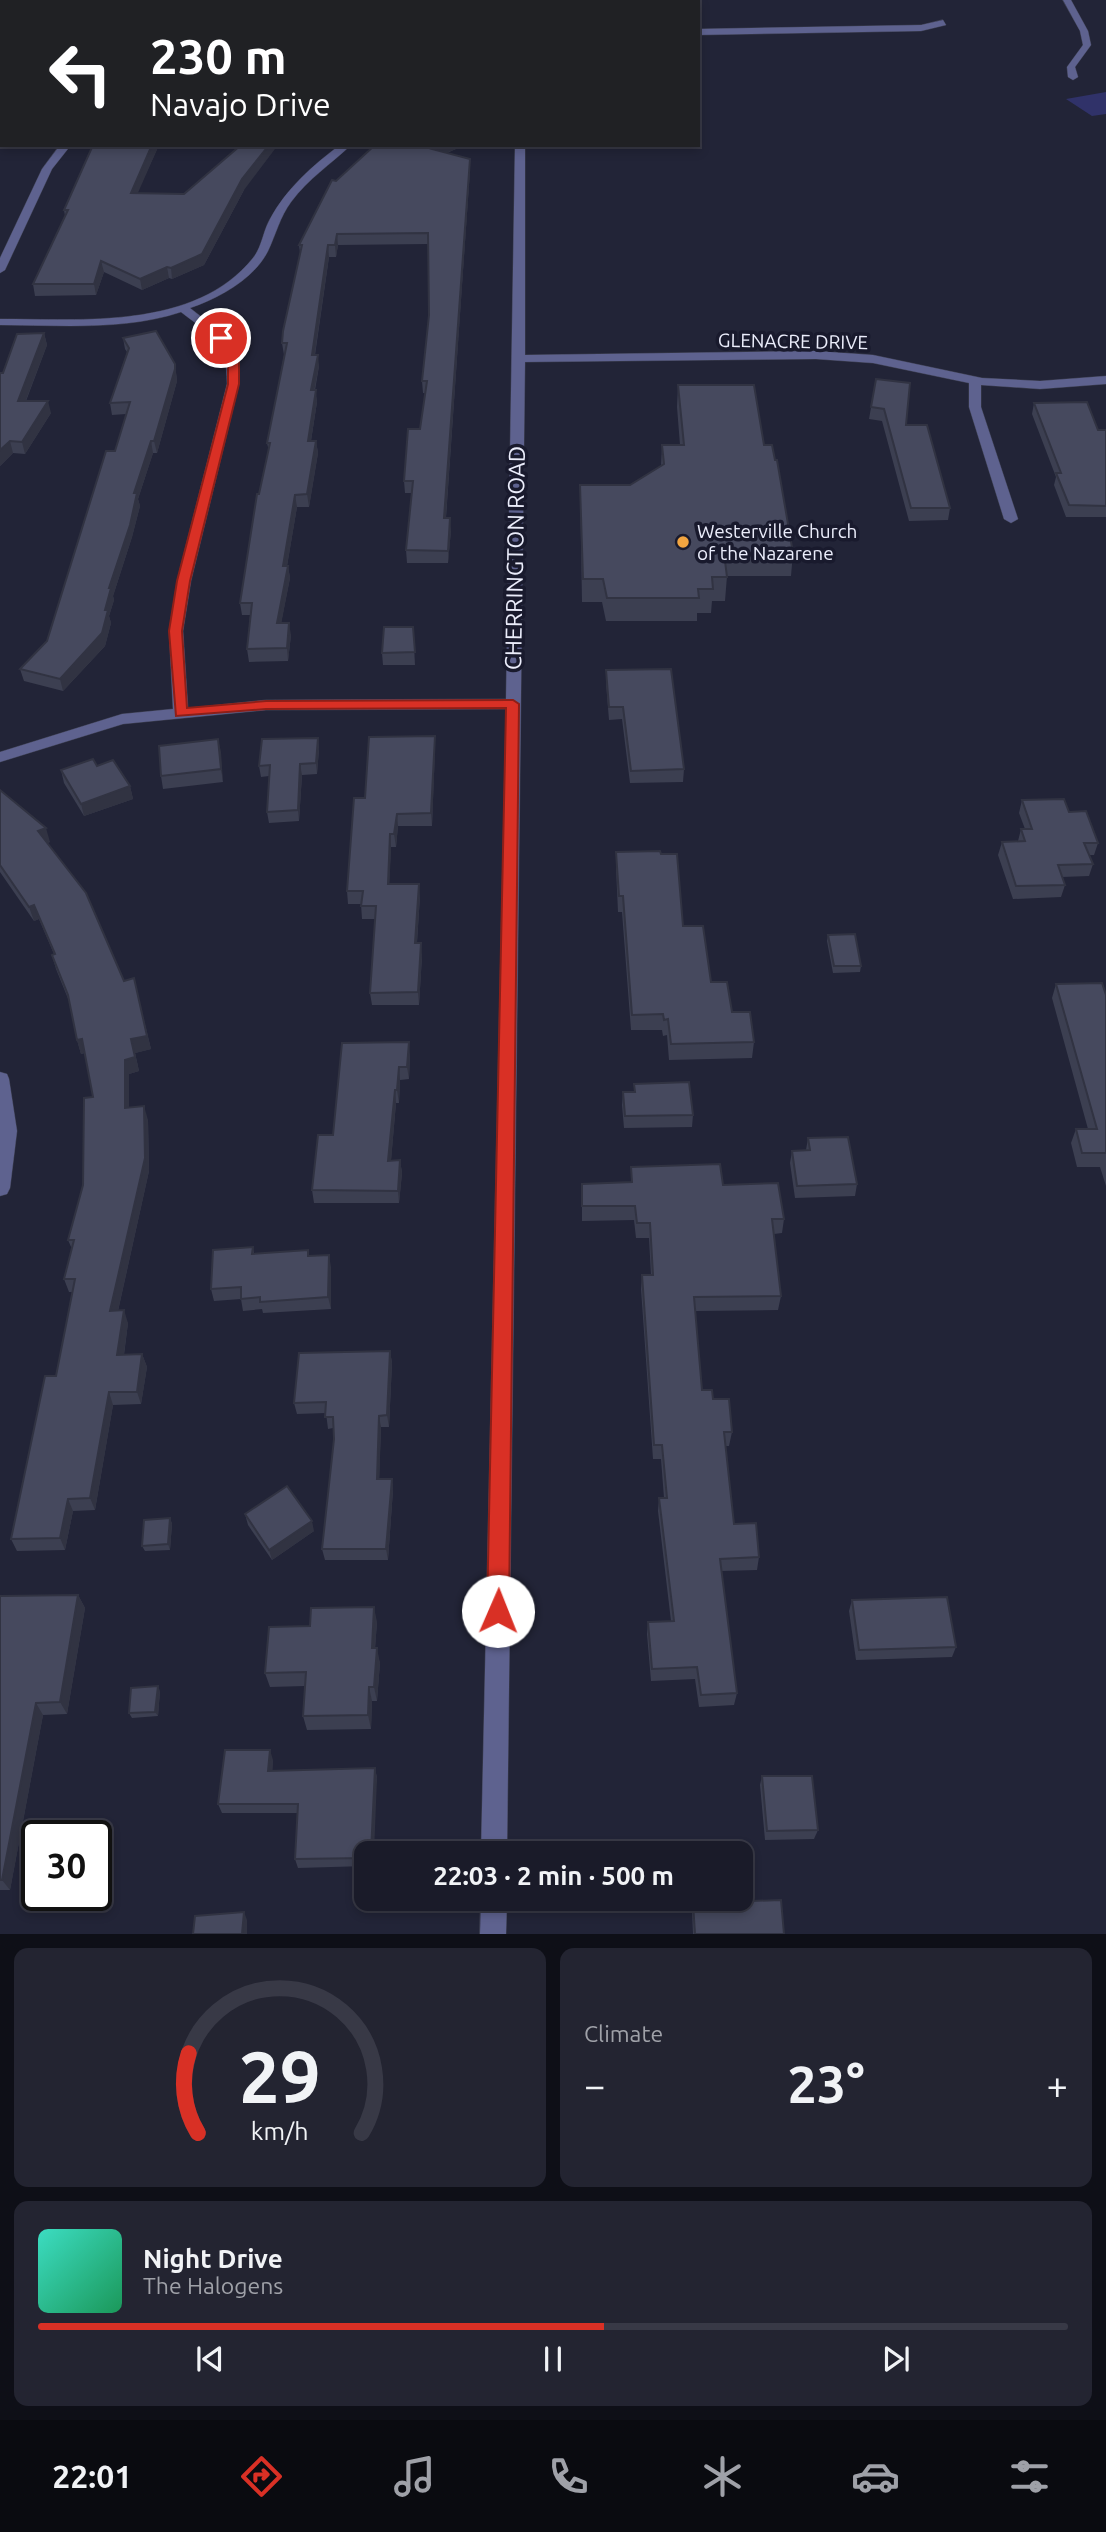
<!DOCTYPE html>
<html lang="en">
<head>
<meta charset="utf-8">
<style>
  :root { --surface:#1a1b29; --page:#232431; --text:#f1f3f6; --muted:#9fa1a8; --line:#383946; --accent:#d93025 }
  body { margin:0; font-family:Ubuntu,sans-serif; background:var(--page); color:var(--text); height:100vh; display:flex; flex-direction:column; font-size:26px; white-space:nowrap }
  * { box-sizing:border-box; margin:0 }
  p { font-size:23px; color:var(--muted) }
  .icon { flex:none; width:38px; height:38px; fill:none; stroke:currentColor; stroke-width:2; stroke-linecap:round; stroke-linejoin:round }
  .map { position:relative; height:1934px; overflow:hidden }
  .details { display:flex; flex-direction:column; gap:14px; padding:14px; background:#0e0f17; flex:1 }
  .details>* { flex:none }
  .hud { position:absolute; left:0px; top:0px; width:700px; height:147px; box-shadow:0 4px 10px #0003,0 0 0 2px var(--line); background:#202124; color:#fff; overflow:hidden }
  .speed { position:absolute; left:21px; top:1820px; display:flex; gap:14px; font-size:35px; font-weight:700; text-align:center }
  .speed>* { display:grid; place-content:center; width:91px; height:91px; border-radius:50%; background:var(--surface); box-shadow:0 4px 10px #0003,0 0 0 2px var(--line); line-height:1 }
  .speed .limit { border:4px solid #111; border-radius:10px; background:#fff; color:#111 }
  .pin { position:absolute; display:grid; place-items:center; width:60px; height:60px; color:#fff; margin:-30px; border:4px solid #fff; border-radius:50%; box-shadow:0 2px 7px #0007 }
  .me { position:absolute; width:77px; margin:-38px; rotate:1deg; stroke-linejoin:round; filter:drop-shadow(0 0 5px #0008) }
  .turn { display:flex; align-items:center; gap:24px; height:147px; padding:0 35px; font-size:32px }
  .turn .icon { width:91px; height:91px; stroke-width:2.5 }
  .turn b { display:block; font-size:49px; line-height:60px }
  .big { font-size:52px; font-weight:700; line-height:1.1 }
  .details .card { flex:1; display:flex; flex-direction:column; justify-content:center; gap:10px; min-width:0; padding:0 24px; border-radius:14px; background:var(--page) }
  .details .dial { align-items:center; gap:0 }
  .dial svg { height:182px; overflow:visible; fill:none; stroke:var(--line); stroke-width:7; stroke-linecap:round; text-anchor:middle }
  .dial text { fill:var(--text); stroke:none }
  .song { display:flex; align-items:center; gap:21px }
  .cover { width:84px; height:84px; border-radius:10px; background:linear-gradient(135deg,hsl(170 70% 55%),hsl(150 70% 35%)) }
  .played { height:7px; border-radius:4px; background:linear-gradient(90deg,var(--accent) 55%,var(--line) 55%) }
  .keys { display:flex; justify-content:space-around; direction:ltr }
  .heat { display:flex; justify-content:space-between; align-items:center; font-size:38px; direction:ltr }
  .details .tiles { flex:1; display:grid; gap:14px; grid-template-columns:1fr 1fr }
  .card:last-child { grid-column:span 2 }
  .trip { position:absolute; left:354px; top:1841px; width:399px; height:70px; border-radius:14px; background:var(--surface); box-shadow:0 4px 10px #0003,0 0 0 2px var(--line); font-weight:700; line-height:70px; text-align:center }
  .menu { display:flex; height:112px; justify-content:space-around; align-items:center; background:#0a0b10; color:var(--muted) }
  .menu .icon { width:49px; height:49px }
  .menu .selected { color:var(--accent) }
  .menu b { font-size:32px; color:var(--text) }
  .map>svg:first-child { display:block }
  .green { fill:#303269 }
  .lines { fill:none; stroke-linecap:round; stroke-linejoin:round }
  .stream { stroke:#0b0137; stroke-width:5 }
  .street-casing { stroke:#3e4052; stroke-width:1 }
  .street { fill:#5e628f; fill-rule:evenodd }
  .wall { fill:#3c3f51 }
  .shaded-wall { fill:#313342 }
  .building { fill:#46495e; stroke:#313342; stroke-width:2 }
  .route { fill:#d93025; stroke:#8d1f18; stroke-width:2 }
  .poi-dot { fill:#f2a541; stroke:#191a2d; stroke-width:2.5 }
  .labels { text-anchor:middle; stroke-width:7; stroke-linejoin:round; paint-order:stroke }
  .far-street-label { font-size:19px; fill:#ebedfb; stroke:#191a2d }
  .far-poi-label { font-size:19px; fill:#ebedfb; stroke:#191a2d; text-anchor:start }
  .street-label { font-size:23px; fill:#ebedfb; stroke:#191a2d }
</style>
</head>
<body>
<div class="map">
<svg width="1106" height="1934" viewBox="0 0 1106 1934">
  <rect width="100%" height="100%" fill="#222437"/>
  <path class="green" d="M1106 92V114L1092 116 1066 99Z"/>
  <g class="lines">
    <path class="stream" d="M427 2 449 0"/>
    <g class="street-casing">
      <g id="street">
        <rect x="519" y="0" width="8" height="2"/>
        <path d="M1063 0H1071L1088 31 1091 45 1075 67 1078 77 1073 80 1068 77 1067 67 1083 45 1080 31Z"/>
        <path d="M943 20 946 25 921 31 698 35V29L921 25Z"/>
        <rect x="0" y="33" width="2" height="6"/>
        <rect x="0" y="133" width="2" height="6"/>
        <path d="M60 145H71L52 169 5 270 0 273V258L42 169Z"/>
        <path d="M340 145H351C331 164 308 179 291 202 280 217 276 234 268 251 254 279 219 298 190 308 223 334 239 340 239 384L191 581 183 631 188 708 266 700 506 699 515 145H525V355L816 351 873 355 982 378 1040 381 1106 376V384L1040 389 981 385V407L1018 519 1011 523 1004 519 969 407V383L873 363 816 359 525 362 507 1853H481L506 709 266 710 123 724 0 762V752L122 714 173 709 169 631 177 581 227 384C227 340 213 337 181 312 124 331 59 325 0 325V319C82 319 195 330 253 258 262 247 263 231 270 219 286 189 313 165 340 145Z"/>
        <path d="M0 1072 7 1074 9 1079 17 1131 10 1188 7 1194 0 1196Z"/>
        <path d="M481 1899H507L506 1934H480Z"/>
      </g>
    </g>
    <use href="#street" class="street"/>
  </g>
  <g class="wall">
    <path d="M93 145H159L137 193 184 194 244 190 204 265 172 279 169 278 142 290 104 272 96 295 35 296 33 284 65 216 64 210Z"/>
    <path d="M375 145H465L447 153 470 170 446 518 451 530 448 563H407L406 550 412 493H405L404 481 420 429 425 393H423L422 381 429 315 428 244 338 245 336 257H329L315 355 319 366 315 390 317 402 311 441H316L318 453 309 507H297L287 566H288L290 578 281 623 291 635 288 661 249 662 247 649 250 615H242L240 603 259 494 269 451 267 443 284 355 282 343 300 253 299 245 336 181Z"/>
    <path d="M44 333 47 345 26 401 51 413 25 454 13 453 0 466 3 373Z"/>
    <path d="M123 338 175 364 177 381 157 453H153L138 499 140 506 132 537 113 596 114 600 109 616 111 623 105 646 63 691 24 681 20 669 47 641 115 451 126 414 112 415 110 403 127 352 125 349Z"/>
    <path d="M876 379 906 425 950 508 948 520 909 521 882 421 869 419Z"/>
    <path d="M678 385 764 445 793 553 791 576H727L725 601H712L711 613H697V621H606L602 602H582L580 485H630L661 466 662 445H680L677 407Z"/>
    <path d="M1034 403 1098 430H1106V517H1066L1054 485 1056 477 1032 414Z"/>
    <path d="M413 627 415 665H383L382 653Z"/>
    <path d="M606 670 684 769 683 782 630 783 622 719 609 720 606 683Z"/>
    <path d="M318 738 319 749 317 774 302 775 299 821 269 823 267 812 269 776 261 777 259 766Z"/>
    <path d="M218 739 223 782 163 789 161 776Z"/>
    <path d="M435 749 432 826H398L396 847H391L389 884 420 896 417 943 422 956 419 1005H372L370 993 375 919H362L361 904H348L347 891 365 798Z"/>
    <path d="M97 766 130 786 133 799 84 816 64 783 61 770Z"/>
    <path d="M0 790 50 842 47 843 124 981 137 992 151 1049 135 1053 139 1071 129 1074V1108L148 1120 149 1171 118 1311 128 1323 124 1355 142 1354 147 1367 141 1404 113 1405 95 1510 73 1511 65 1550 17 1551 11 1539 56 1376 72 1292H69L64 1279 72 1249 68 1240 83 1185 93 1097 85 1053 81 1054 77 1040 69 1001 56 969 52 955 54 954 39 919 34 921 0 872Z"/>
    <path d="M1022 800 1069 812 1098 843 1094 855H1089L1093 864 1089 876 1062 877 1065 885 1061 897 1013 899 998 855 1002 842 1018 841 1021 829H1025L1019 813Z"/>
    <path d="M616 852 683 926 711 982 732 1012 754 1042 752 1058 669 1060 667 1035 663 1036 662 1030H631L622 912H618L616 868Z"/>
    <path d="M828 935 861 966 860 972 833 973 827 941Z"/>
    <path d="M1056 984 1106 995V1186L1100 1167H1077L1071 1143 1076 1129H1088L1052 998Z"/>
    <path d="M410 1055 409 1079 400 1080 399 1103H396L391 1160H400L402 1173 399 1203H314L312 1190 333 1135Z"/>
    <path d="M634 1084 693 1115 692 1127 624 1128 622 1105 623 1092H634Z"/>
    <path d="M808 1138 857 1184 855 1196 795 1198 790 1163 792 1151 806 1150Z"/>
    <path d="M631 1167 723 1185 784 1219 782 1233 774 1234 781 1296 778 1310 695 1311 702 1390 713 1399 732 1432 729 1446H725L734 1524 759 1557 757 1570 721 1571 737 1693 734 1705 699 1707 695 1679 651 1681 647 1634 648 1622 671 1621 658 1511 659 1498H664L661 1459H653L641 1289 642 1275H651L649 1238H636L634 1220 582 1221V1184L631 1182Z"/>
    <path d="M253 1247 254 1254 308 1250 309 1256 331 1267V1309L263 1313 262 1309 243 1311 241 1299 214 1301 211 1289Z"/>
    <path d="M390 1351 392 1363 389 1427H381L379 1479H392L393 1490 388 1560H325L322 1549 334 1439 333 1428 328 1429 326 1413 297 1414 294 1403Z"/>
    <path d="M245 1514 314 1531 272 1560 248 1525Z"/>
    <path d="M170 1518 172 1524 170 1550 145 1551 142 1546Z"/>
    <path d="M78 1595 85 1608 67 1714 43 1715 10 1890H0V1596Z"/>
    <path d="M852 1600 956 1647 952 1657 856 1660 849 1611Z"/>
    <path d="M377 1622 375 1648 380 1663 377 1701H372L371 1729 307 1730 303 1716 305 1686 270 1687 265 1673 310 1626Z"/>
    <path d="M160 1691 158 1716 132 1718 129 1713Z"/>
    <path d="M273 1760 272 1771 375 1768 377 1778 366 1853V1866L298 1868 295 1859 298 1813H222L218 1804Z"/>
    <path d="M762 1776 818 1830 814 1839 765 1840 760 1785Z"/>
    <path d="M693 1903 784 1934H693L692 1911Z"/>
  </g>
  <g class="shaded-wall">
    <path d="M152 145H159L133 204 131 193Z"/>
    <path d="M269 145H278L244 190 204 265 172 279 171 268Z"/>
    <path d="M440 145H465L432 159V149Z"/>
    <path d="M470 159V170L445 530 444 518Z"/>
    <path d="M337 234 338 245 336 257 335 245Z"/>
    <path d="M328 245 329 257 313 366 312 355Z"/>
    <path d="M101 261 104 272 96 295 94 284Z"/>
    <path d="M167 267 169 278 142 290 140 279Z"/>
    <path d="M44 333 47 345 21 413 18 401Z"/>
    <path d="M318 355 319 366 312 402 311 390Z"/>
    <path d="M175 364 177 381 157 453 154 441Z"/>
    <path d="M316 390 317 402 309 453 308 441Z"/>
    <path d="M48 401 51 413 25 454 22 442Z"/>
    <path d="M10 441 13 453 0 466V450Z"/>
    <path d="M151 441 153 453 138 499 140 506 132 537 113 596 114 600 109 616 111 623 105 646 63 691 60 679 105 610 109 588 134 493Z"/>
    <path d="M316 441 318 453 309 507 307 494Z"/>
    <path d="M295 495 297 507 285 578 283 566Z"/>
    <path d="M450 518 451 530 448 563V551Z"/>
    <path d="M288 566 290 578 279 635 277 623Z"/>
    <path d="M289 623 291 635 288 661 287 648Z"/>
    <path d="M435 736V749L432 826 431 813Z"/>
    <path d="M318 738 319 749 317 774 316 763Z"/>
    <path d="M218 739 221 752 223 782 221 769Z"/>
    <path d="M300 764 302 775 299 821 298 810Z"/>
    <path d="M130 786 133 799 84 816 81 804Z"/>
    <path d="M397 814 398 826 396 847 394 834Z"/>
    <path d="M46 828 50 842 42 845 38 831Z"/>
    <path d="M390 834 391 847 389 897 388 884Z"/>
    <path d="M419 884 420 896 416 956 415 943Z"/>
    <path d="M34 905 39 919 34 921 29 907Z"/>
    <path d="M421 943 422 956 419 1005 418 992Z"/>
    <path d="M137 992 151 1049 135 1053 139 1071 129 1074V1122L125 1108V1060Z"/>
    <path d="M82 1039 87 1052 81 1054 77 1040Z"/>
    <path d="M409 1042 410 1055 409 1079 407 1067Z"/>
    <path d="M399 1067 400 1080 399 1103 397 1090Z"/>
    <path d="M395 1090 396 1103 390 1173 388 1161Z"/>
    <path d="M144 1106 148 1120 149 1171 115 1324 110 1311Z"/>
    <path d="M400 1160 402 1173 399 1203 398 1191Z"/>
    <path d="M329 1255 331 1267V1309L328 1297Z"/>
    <path d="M124 1310 128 1323 122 1368 117 1355Z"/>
    <path d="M390 1351 392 1363 389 1427 387 1415Z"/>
    <path d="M142 1354 147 1367 141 1404 137 1392Z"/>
    <path d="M109 1392 113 1405 95 1510 90 1498Z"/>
    <path d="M379 1416 381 1427 379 1490 377 1479Z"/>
    <path d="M392 1479 393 1490 388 1560 386 1549Z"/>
    <path d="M68 1499 73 1511 65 1550 60 1538Z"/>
    <path d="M170 1518 172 1524 170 1550 168 1544Z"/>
    <path d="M312 1521 314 1531 272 1560 269 1550Z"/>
    <path d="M78 1595 85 1608 67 1714 60 1702Z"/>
    <path d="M374 1607 377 1622 374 1663 372 1648Z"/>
    <path d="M377 1648 380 1663 377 1701 374 1687Z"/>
    <path d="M158 1686 160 1691 158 1716 155 1712Z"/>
    <path d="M369 1687 372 1701 371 1729 368 1715Z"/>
    <path d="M36 1703 43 1715 10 1890 2 1880Z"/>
    <path d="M270 1750 273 1760 272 1780 268 1771Z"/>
    <path d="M375 1768 377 1778 374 1853H371Z"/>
    <path d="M244 1912 247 1920V1934H242Z"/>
  </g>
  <g class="building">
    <path d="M93 145H152L131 193 184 194 241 145H269L242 179 202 254 171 268 167 267 140 279 101 261 94 284H33L68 210H64Z"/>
    <path d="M375 145H440L432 149 470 159 444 518H450L448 551 406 550 413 481H404L408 429H420L427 381H422L429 315 428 233 337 234 335 245H328L312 355H318L311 390H316L308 441H316L307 494 295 495 283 566H288L277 623H289L287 648 247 649 252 603H240L257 494H259L270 443H267L287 343H282L283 331 302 245H299L332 180 336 181Z"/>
    <path d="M156 331 175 364V369L154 441H151L134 493H137L130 525 109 588H111L105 610H108L102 633 60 679 20 669 47 641 106 451H115L130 402 110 403 129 348 123 338Z"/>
    <path d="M44 333 18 401H48L22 442 10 441 0 450V373H3L17 334Z"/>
    <path d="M876 379 910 383 906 425H927L950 508H911L884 409 871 407Z"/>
    <path d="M678 385H754L764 445H772L775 460H777L793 553H724L727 577H712L713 589H698L699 598H607L603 579H583L580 485H630L664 464 662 445H684Z"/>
    <path d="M1087 402 1098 430H1106V506L1069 505 1056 473H1061L1034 403Z"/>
    <path d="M384 627H413L415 652 382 653Z"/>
    <path d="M671 669 684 769 631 771 623 707H609L606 670Z"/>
    <path d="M435 736 431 813 397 814 394 834H390L388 884H419L415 943H421L418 992 370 993 376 906H361L363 891H347L354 798H365L369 737Z"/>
    <path d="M318 738 316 763 300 764 298 810 267 812 270 765 259 766 262 739Z"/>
    <path d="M218 739 221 769 161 776 159 746Z"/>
    <path d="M93 759 97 766 113 760 130 786 81 804 61 770Z"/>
    <path d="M0 790 46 828 38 831 86 893 124 981 134 978 147 1036 131 1039 135 1057 125 1060V1108L144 1106 145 1158 110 1311 124 1310 117 1355 142 1354 137 1392H109L90 1498 68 1499 60 1538 11 1539 45 1376H56L75 1279H64L74 1240H68L83 1185 84 1098 93 1097 82 1039 77 1040 68 995 52 955 55 954 34 905 29 907 0 865Z"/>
    <path d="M1064 799 1069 812 1086 811 1098 843H1084L1093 864 1058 865 1065 885 1016 886 1002 842 1025 841 1021 829H1032L1022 800Z"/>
    <path d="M660 851 661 854H677L683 926H703L711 982H727L732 1012H750L754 1042 671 1044 668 1019 664 1020 663 1014 632 1015 623 896H619L616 852Z"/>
    <path d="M855 934 861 966H834L828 935Z"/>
    <path d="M1102 983 1106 995V1153H1082L1076 1129H1097L1056 984Z"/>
    <path d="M409 1042 407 1067H399L397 1090H395L388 1161 400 1160 398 1191 312 1190 318 1135H333L342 1043Z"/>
    <path d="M689 1082 693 1115 625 1116 623 1092H635L634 1084Z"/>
    <path d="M848 1137 857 1184 797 1186 792 1151 810 1150 808 1138Z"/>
    <path d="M720 1164 723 1185 778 1183 784 1219H772L781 1296 694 1297 702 1390H712L713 1399H729L732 1432H724L734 1524 756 1523 759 1557 720 1559 737 1693 701 1695 697 1667 652 1669 648 1622 674 1621 659 1498H667L662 1445H654L642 1275H653L650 1223H637L635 1206H582V1184L632 1182 631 1167Z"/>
    <path d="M253 1247 252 1254 308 1250V1256L329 1255 328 1297 260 1302V1297L241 1299V1287L211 1289 213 1250Z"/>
    <path d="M390 1351 387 1415 379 1416 377 1479H392L386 1549H322L334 1439 333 1417H325L326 1402 294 1403 299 1353Z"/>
    <path d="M287 1486 312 1521 269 1550 245 1514Z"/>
    <path d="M170 1518 168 1544 142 1546 144 1520Z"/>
    <path d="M78 1595 60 1702 36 1703 2 1880H0V1596Z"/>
    <path d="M947 1597 956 1647 859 1650 852 1600Z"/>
    <path d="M374 1607 372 1648H377L374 1687H369L368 1715 303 1716 306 1672 265 1673 269 1627 310 1626 311 1608Z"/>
    <path d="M158 1686 155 1712 129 1713 131 1688Z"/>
    <path d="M225 1750H270L268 1771 375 1768 371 1853H366V1858L295 1859 298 1804H218Z"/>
    <path d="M762 1776H812L818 1830 767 1831Z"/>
    <path d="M781 1900 784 1934H695L693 1903Z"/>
    <path d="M244 1912 242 1934H193L195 1916Z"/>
  </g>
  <path class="route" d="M217 336H225L239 359V384L190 581 182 631 187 708 266 701 513 700 519 704 509 1611 506 1618 498 1621 490 1618 487 1611 506 708 266 709 176 716 169 631 177 581 228 384V359L216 338Z"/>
  <circle class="poi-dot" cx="683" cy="542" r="7"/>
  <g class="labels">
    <g class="far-street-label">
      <text transform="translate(793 341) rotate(1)" y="7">GLENACRE DRIVE</text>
    </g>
    <g class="far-poi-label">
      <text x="697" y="538">Westerville Church<tspan x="697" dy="22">of the Nazarene</tspan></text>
    </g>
    <g class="street-label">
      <text transform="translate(515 558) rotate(-89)" y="8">CHERRINGTON ROAD</text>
    </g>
  </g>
</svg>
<div class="speed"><div class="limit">30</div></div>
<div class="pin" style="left:221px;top:338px;background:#d93025"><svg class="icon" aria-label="arrive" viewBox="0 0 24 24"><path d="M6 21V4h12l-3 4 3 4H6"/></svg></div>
<svg class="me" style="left:498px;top:1611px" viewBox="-20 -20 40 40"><circle r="19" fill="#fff"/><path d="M0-13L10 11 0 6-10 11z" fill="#d93025"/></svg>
<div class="trip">22:03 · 2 min · 500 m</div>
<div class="hud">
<div class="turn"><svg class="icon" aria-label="left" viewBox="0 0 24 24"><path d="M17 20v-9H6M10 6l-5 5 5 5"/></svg><div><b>230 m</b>Navajo Drive</div></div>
</div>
</div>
<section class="details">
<div class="tiles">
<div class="card dial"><svg viewBox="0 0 100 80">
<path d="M14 69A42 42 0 1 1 86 69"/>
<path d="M14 69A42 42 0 0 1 10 34" stroke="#d93025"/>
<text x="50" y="56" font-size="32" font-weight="700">29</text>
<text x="50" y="72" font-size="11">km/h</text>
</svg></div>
<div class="card"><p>Climate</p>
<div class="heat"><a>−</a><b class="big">23°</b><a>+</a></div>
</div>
<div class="card">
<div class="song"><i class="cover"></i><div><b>Night Drive</b><p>The Halogens</p></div></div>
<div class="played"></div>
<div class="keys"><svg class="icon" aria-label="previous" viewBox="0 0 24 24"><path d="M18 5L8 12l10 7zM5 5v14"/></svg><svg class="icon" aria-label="pause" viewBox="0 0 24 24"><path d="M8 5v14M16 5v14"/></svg><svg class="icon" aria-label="next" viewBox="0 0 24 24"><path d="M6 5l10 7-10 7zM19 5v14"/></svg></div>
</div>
</div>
</section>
<nav class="menu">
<b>22:01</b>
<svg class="icon selected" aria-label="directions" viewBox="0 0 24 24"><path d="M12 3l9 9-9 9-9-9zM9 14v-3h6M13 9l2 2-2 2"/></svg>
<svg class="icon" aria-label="music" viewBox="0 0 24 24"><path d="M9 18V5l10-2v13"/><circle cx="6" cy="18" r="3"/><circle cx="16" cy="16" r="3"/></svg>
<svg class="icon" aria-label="phone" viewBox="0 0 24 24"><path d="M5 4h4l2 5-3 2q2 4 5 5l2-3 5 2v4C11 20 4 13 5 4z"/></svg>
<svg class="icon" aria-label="climate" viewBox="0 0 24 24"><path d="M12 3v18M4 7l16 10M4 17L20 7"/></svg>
<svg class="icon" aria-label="car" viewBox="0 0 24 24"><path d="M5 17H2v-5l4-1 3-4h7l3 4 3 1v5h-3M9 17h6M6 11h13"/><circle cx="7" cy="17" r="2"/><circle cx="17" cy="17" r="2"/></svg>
<svg class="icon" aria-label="filters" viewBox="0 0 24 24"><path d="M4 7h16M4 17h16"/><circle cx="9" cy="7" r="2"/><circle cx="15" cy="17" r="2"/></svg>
</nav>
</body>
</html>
